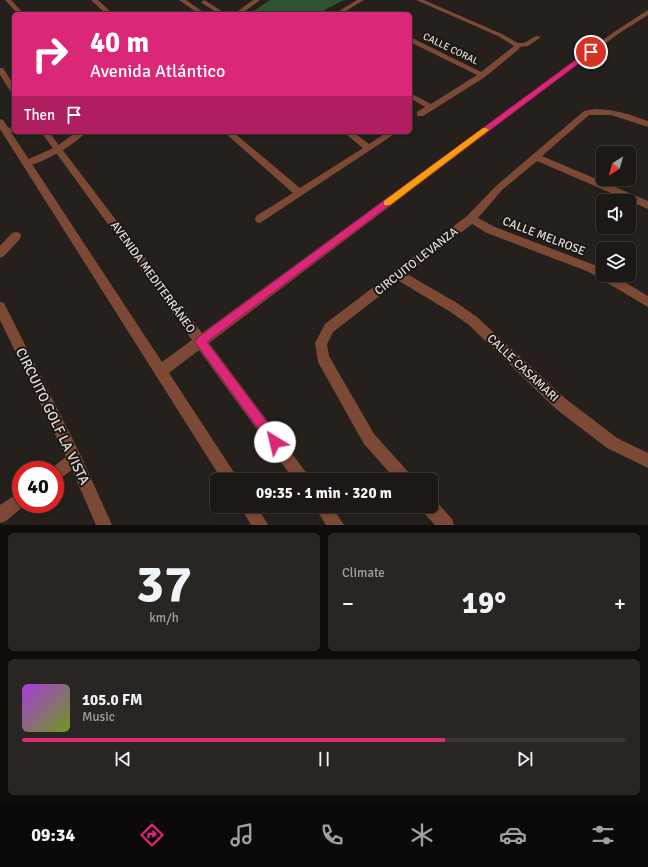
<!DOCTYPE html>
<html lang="en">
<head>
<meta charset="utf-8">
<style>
  :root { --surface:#1c1815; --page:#292522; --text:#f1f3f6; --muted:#a0a0a0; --line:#3a3734; --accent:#db2777 }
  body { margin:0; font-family:Signika,sans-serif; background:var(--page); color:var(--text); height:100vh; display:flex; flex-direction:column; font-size:15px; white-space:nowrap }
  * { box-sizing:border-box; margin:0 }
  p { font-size:13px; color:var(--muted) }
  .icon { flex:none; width:22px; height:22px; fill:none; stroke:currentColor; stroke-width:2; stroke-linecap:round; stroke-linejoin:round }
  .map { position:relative; height:525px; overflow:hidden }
  .drawer { display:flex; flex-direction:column; gap:8px; padding:8px; background:#0f0d0c; flex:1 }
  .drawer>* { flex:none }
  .banner { position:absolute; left:12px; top:12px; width:400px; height:122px; border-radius:6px; box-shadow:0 2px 6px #0003,0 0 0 1px var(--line); background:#db2777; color:#fff; overflow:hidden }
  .needle { width:26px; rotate:217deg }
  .fabs { position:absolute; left:596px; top:146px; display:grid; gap:8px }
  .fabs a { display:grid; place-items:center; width:40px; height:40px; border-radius:6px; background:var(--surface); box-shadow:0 2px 6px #0003,0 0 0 1px var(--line); font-size:20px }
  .speed { position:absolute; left:12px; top:461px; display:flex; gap:8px; font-size:20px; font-weight:700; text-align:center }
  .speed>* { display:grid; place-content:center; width:52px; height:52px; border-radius:50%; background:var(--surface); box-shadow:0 2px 6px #0003,0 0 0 1px var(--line); line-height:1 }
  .speed .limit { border:6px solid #d22; background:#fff; color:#111 }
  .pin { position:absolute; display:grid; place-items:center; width:34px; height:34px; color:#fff; margin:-17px; border:2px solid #fff; border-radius:50%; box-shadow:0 1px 4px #0007 }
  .me { position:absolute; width:44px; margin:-22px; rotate:324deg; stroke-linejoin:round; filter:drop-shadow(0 0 3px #0008) }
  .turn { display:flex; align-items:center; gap:14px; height:84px; padding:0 12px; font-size:18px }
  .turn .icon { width:52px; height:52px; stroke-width:2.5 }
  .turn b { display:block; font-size:28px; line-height:34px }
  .then { display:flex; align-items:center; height:38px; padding:0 12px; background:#0003; gap:8px; font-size:15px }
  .big { font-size:30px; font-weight:800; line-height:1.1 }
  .drawer .card { flex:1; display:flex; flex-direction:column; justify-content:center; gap:6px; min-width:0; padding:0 14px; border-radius:6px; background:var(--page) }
  .drawer .dial { align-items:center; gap:0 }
  .dial b { font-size:52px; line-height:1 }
  .song { display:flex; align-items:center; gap:12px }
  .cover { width:48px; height:48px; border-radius:6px; background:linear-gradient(135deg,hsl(280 70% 55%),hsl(80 70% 35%)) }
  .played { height:4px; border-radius:2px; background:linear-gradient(90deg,var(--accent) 70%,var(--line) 70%) }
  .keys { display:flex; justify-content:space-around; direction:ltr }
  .heat { display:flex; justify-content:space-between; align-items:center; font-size:22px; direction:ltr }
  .drawer .tiles { flex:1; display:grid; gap:8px; grid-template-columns:1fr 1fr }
  .card:last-child { grid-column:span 2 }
  .trip { position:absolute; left:210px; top:473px; width:228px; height:40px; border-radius:6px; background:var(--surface); box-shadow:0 2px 6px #0003,0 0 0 1px var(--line); font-weight:800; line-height:40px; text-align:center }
  .tab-bar { display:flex; height:64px; justify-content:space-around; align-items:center; background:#0b0a08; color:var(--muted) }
  .tab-bar .icon { width:28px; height:28px }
  .tab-bar .on { color:var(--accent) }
  .tab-bar b { font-size:18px; color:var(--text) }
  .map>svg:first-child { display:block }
  .green { fill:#2f5331 }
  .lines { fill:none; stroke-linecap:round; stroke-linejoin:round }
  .minor { fill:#7c4936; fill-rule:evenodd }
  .tertiary { fill:#7c4936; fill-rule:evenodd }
  .route { fill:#db2777; stroke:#8e194d }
  .slow { fill:#f59e0b }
  .labels { text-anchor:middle; stroke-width:4; stroke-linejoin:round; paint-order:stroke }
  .far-street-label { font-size:10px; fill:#e0dcda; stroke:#1c1713 }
  .street-label { font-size:12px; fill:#e0dcda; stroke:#1c1713 }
  .near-street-label { font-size:14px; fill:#e0dcda; stroke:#1c1713 }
</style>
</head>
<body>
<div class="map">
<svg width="648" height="525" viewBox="0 0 648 525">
  <rect width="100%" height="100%" fill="#25201c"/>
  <path class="green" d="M270 0H344L317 14H249Z"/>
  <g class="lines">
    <g class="minor">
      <path d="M5 0H11L24 14H18Z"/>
      <path d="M91 0H98L113 14H106Z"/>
      <path d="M179 0H186L206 14H199Z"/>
      <path d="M204 0 206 1 226 14H219L202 3 201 2Z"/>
      <path d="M253 0H260L241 14H234Z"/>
      <path d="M357 0H364L341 14H334Z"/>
      <path d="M416 0H424L502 34 518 43H524L536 36 541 37 528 46 520 47 519 49 485 77 423 116H417V112L425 107 410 98V93L431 104 477 75 410 42V37L481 72 514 46 498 36Z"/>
      <path d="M595 109C614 109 631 115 648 121V127L611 115H589L542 156 648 201V209L537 161 502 190 478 218 495 227 597 266 603 269V275H613L648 296V307L589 272 487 233 472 224 407 274 457 303 477 317 566 399 617 438 648 453V468L607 448 556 409 469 325 449 311 399 281 333 332 327 344 329 356 374 434 411 475 414 480H396L364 444 318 362 315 343 325 324 467 216 496 186 584 111Z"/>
      <path d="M14 126V132L6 135 2 132 3 130Z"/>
      <path d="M76 132H86C79 142 35 169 24 165L22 163 24 161 56 147Z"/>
      <path d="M224 132H233L300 188 363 148 343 132H353L369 144 386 133 389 132 393 135 260 223 256 222 255 219 256 216 293 193Z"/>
      <path d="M16 232 20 233 21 236 20 239 4 256 0 258V246L12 233Z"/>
      <path d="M0 302 4 303 80 454 112 525H96L72 470 55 482V470H49L66 457 0 320Z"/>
      <path d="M21 491V504H26L6 521 0 523V505Z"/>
      <path d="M431 499 435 500 452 519 454 525H435L423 512 421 506H431Z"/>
    </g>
    <g class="tertiary">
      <path d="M648 10V15L618 34 209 343 308 475 311 480H294L199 350 169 373 239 480H222L0 129V119L3 120 162 362 192 340 41 132H49L202 333 614 32Z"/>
      <path d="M0 68H3L14 85V92H11L0 75Z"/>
      <path d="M240 506H257L268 525H251Z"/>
      <path d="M314 506H332L344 525H326Z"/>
    </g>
  </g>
  <path class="route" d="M589 50 594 52 207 342 279 438 281 442 279 446 275 448 271 446 197 345 195 342 197 338Z"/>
  <path class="slow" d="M483 128H486L489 130 390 205H384V201Z"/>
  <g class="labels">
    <g class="far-street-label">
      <text transform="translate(451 48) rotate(26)" y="4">CALLE CORAL</text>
    </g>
    <g class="street-label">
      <text transform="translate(544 236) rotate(21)" y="4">CALLE MELROSE</text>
      <text transform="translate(416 261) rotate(-38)" y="4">CIRCUITO LEVANZA</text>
      <text transform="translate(153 277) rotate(54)" y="4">AVENIDA MEDITERRÁNEO</text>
      <text transform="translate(523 368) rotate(43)" y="4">CALLE CASAMARI</text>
    </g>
    <g class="near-street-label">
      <text transform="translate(53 416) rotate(64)" y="5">CIRCUITO GOLF LA VISTA</text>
    </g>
  </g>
</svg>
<div class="fabs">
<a><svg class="needle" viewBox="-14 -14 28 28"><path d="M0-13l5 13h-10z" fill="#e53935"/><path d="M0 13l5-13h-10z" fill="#a0a0a0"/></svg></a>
<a><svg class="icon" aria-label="sound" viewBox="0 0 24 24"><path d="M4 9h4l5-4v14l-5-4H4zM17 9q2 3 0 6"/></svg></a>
<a><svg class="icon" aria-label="layers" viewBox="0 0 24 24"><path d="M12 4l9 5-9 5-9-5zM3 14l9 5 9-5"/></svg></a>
</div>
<div class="speed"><div class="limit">40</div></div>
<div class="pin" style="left:591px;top:52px;background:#d93025"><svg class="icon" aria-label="arrive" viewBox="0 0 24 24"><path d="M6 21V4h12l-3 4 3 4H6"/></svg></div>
<svg class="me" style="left:275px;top:442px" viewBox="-20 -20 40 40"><circle r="19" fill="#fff"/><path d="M0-13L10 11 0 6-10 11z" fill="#db2777"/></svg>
<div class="trip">09:35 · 1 min · 320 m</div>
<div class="banner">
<div class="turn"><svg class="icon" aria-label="right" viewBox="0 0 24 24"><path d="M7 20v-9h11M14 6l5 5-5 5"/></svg><div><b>40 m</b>Avenida Atlántico</div></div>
<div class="then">Then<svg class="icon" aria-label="arrive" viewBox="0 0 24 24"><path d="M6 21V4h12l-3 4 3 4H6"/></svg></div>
</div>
</div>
<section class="drawer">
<div class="tiles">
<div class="card dial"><b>37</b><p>km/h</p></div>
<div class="card"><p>Climate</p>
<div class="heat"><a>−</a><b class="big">19°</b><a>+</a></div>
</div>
<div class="card">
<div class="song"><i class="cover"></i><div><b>105.0 FM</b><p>Music</p></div></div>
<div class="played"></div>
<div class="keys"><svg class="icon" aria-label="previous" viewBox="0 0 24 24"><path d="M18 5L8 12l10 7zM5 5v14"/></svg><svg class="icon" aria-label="pause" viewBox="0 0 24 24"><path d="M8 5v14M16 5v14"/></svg><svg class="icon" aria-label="next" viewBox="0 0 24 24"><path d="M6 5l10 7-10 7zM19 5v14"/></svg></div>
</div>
</div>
</section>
<nav class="tab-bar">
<b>09:34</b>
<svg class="icon on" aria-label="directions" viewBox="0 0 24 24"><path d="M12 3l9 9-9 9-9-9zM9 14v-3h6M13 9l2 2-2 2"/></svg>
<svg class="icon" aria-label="music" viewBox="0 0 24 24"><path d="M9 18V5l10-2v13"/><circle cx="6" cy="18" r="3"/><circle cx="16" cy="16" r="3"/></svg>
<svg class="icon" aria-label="phone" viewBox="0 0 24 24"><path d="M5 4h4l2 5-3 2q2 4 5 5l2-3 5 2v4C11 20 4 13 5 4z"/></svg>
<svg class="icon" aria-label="climate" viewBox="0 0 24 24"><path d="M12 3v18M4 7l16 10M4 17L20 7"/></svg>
<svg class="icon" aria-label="car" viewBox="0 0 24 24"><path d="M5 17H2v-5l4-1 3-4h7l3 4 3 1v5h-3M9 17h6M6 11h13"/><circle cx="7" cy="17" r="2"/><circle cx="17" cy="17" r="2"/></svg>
<svg class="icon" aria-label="filters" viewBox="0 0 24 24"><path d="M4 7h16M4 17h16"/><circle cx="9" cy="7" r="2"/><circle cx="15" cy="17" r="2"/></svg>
</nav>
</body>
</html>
